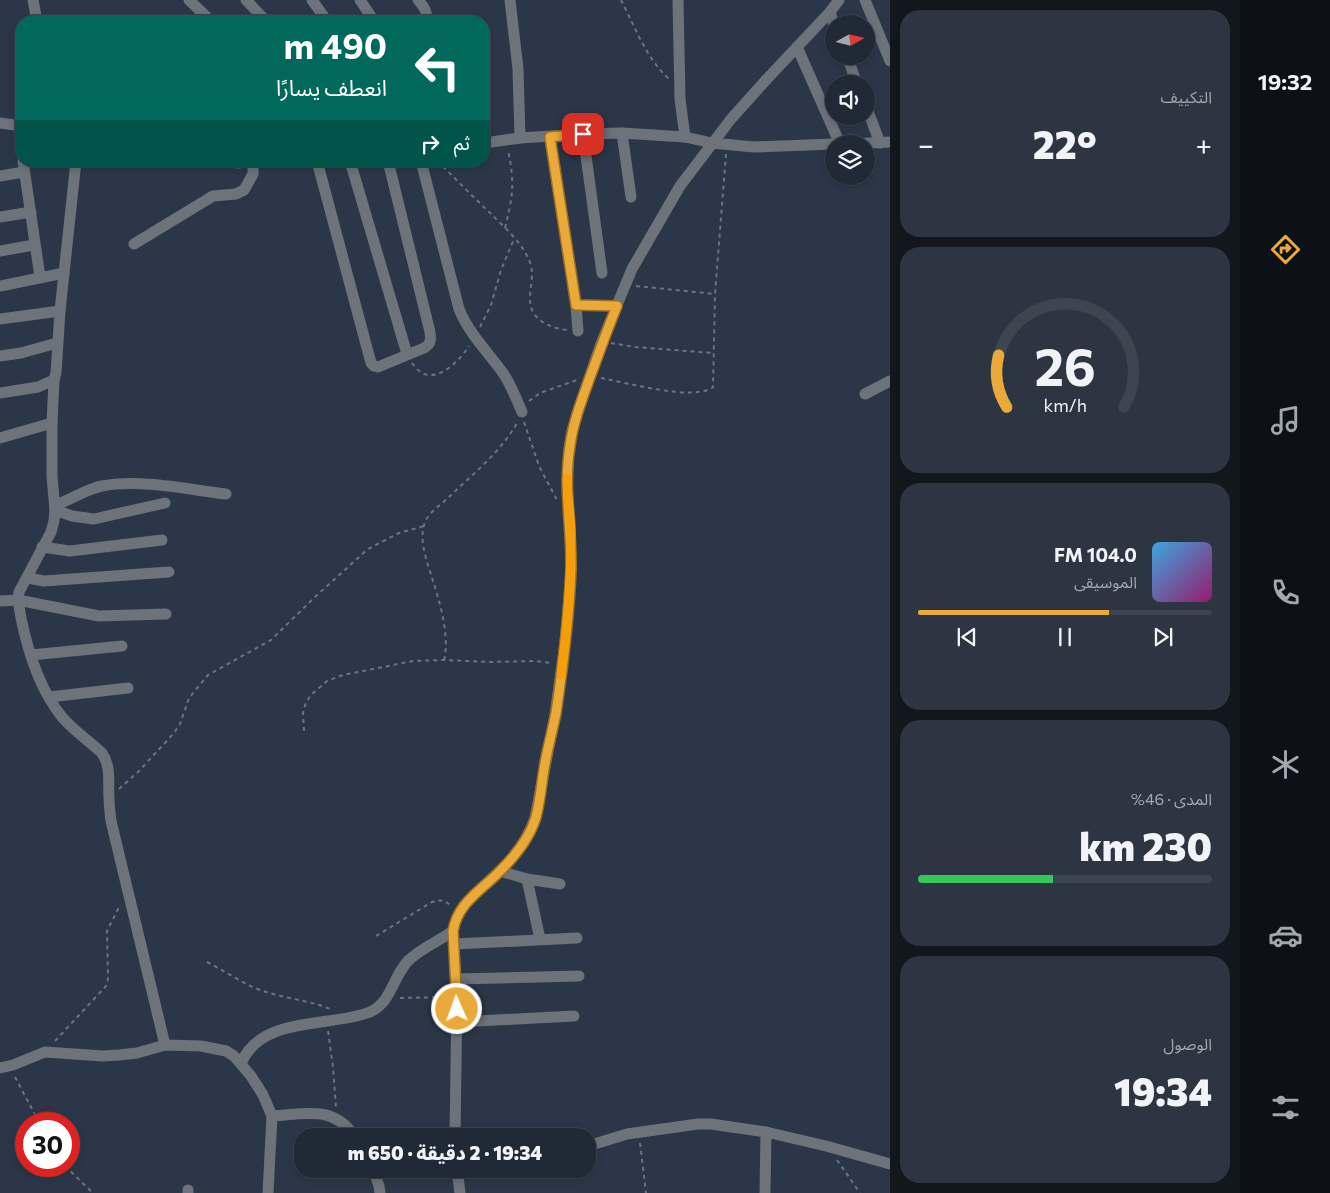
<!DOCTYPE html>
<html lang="ar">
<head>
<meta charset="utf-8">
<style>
  :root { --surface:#202936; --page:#2d3542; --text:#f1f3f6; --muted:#a2a6ad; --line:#3d4551; --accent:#eaaa39 }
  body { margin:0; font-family:Commissioner,"Noto Sans Arabic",sans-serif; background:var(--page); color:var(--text); direction:rtl; height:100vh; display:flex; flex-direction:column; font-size:19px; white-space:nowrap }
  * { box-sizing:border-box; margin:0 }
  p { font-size:16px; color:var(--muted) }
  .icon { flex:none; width:28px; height:28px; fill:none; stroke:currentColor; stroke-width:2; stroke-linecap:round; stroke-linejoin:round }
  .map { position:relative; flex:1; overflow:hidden; direction:ltr }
  .drawer { display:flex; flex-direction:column; gap:10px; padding:10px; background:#12171e; width:350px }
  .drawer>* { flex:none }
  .banner { position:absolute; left:15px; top:15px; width:475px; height:152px; border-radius:20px; box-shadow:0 2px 8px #0003,0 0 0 1px var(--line); direction:rtl; background:#00695c; color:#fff; overflow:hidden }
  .needle { width:32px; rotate:82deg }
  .controls { position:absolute; left:825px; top:15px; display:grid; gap:10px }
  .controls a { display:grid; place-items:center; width:50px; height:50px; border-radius:50%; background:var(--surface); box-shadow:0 2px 8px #0003,0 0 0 1px var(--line); font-size:25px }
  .speed { position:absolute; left:15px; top:1112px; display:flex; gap:10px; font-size:25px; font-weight:700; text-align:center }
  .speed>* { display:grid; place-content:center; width:65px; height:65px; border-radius:50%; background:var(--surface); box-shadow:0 2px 8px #0003,0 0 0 1px var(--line); line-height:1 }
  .speed .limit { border:8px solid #d22; background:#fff; color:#111 }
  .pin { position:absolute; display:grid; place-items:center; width:42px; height:42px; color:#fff; margin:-21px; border-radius:10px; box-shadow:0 2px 8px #0006 }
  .me { position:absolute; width:55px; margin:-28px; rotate:358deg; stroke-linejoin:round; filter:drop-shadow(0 0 4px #0008) }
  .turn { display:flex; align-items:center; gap:18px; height:105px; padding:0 20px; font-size:22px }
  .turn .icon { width:65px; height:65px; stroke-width:2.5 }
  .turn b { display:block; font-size:35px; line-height:42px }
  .then { display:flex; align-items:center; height:48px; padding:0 20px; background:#0003; gap:10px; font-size:19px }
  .big { font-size:38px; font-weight:800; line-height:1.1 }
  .drawer .card { flex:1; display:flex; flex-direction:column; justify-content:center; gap:8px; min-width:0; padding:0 18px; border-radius:20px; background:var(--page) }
  .drawer .dial { align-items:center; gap:0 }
  .dial svg { height:130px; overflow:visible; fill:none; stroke:var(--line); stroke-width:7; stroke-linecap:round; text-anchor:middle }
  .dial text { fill:var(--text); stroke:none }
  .song { display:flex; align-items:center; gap:15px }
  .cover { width:60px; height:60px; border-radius:8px; background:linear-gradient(135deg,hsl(200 70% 55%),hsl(320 70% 35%)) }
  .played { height:5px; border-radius:2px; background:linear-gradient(90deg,var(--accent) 65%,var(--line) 65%) }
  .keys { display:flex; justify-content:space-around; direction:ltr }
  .heat { display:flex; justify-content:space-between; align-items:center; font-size:28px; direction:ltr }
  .charge { height:8px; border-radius:4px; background:linear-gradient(90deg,#34c759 46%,var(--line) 0) }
  .trip { position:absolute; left:294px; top:1128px; width:302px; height:50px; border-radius:20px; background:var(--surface); box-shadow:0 2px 8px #0003,0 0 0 1px var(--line); font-weight:800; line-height:50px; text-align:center; direction:rtl }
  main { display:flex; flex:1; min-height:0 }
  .tab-bar { display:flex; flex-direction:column; width:90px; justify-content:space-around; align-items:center; background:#0d1016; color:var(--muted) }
  .tab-bar .icon { width:35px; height:35px }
  .tab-bar .on { color:var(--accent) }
  .tab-bar b { font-size:22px; color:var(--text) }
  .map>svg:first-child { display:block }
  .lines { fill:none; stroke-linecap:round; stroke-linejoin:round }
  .path { stroke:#6a7583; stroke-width:2; stroke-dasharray:4 4; stroke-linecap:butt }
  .minor { stroke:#6d737b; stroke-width:11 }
  .route-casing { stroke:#986e25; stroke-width:12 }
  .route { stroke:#eaaa39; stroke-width:9 }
  .slow { stroke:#f59e0b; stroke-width:9 }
</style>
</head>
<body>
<main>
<nav class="tab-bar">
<b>19:32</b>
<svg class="icon on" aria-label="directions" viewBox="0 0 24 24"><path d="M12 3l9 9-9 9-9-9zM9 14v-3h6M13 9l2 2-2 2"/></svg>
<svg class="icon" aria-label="music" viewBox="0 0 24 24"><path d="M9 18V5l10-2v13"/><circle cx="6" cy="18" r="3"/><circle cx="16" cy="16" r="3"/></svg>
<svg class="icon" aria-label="phone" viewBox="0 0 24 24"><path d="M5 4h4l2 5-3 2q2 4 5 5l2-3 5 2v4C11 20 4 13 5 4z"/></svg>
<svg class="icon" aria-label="climate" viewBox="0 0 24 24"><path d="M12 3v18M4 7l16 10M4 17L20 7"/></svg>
<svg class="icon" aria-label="car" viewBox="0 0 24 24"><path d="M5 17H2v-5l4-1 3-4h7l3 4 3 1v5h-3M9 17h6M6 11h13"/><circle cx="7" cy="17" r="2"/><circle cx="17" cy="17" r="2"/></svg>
<svg class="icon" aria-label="filters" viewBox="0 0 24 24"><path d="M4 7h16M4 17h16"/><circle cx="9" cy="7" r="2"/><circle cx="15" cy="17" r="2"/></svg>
</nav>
<section class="drawer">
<div class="card"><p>التكييف</p>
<div class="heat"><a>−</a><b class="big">22°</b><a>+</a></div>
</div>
<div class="card dial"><svg viewBox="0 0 100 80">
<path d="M14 69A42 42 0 1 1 86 69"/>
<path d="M14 69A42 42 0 0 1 9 37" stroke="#eaaa39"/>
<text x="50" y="56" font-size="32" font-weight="700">26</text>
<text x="50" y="72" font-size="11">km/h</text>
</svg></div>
<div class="card">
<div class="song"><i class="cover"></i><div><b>104.0 FM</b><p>الموسيقى</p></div></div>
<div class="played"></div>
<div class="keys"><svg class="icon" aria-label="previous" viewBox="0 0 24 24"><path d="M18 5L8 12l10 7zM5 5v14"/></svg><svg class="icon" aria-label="pause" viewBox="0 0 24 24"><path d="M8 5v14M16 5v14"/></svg><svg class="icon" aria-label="next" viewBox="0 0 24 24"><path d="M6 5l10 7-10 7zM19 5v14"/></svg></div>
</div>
<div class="card"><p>المدى · 46%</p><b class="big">230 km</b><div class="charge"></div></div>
<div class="card"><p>الوصول</p><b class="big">19:34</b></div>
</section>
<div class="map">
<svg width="890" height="1193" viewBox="0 0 890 1193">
  <rect width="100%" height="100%" fill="#2b3748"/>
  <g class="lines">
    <g class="path">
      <path d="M621 0C635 27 646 58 669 79"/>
      <path d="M437 161C454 177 470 194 487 210 502 225 521 241 529 260 535 272 530 285 530 298 529 319 549 328 567 330"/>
      <path d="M505 228C513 195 515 184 508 150"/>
      <path d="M636 286 715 294"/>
      <path d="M480 327 491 305 501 270 514 239"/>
      <path d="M611 343 635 347 713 353"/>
      <path d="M412 363C415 367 419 372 424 374 441 380 461 359 469 346"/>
      <path d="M601 378C624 382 695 402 713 387L715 294 726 154"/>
      <path d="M529 401 540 393 577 380"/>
      <path d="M524 422 539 466 557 500"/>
      <path d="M444 660C450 638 440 602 433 581 428 564 419 543 424 525 427 513 441 505 449 497 473 474 503 450 518 421"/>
      <path d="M304 731 303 713 306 702 312 694 327 681 343 675 413 661 444 660 489 662 536 661 552 663"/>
      <path d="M119 789 139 771 174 733 180 724 189 698 208 675 271 640 316 596 368 549 399 533 424 526"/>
      <path d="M376 936 432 902C441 899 445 900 452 907"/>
      <path d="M207 962C223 970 239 981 255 988 279 998 306 999 330 1009"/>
      <path d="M400 998 447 997"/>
      <path d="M328 1031 333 1067 336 1108"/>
      <path d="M55 1041 107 985 108 978 107 931 120 905"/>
      <path d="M15 1077 40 1124"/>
      <path d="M640 1143 646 1193"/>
      <path d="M837 1160 860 1193"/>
      <path d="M65 1166 93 1193"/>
    </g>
    <g class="minor">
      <path d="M33 0 37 21"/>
      <path d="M189 0 211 21"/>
      <path d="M246 0 266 21"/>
      <path d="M312 0 327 21"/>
      <path d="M360 0 374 21"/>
      <path d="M418 0C424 7 428 12 426 21"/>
      <path d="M510 0 518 69 520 138"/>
      <path d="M678 0 680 99 685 137"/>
      <path d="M865 0 890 61"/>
      <path d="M830 12 834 24"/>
      <path d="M797 47 840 144"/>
      <path d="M847 56 857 84"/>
      <path d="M866 106 880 143"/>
      <path d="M0 123 21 126"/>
      <path d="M19 125 21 148"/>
      <path d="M622 133 631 197"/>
      <path d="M583 134 602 273"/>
      <path d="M550 137 576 305"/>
      <path d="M484 143 520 138 583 134 622 133 685 137 712 143 754 147 834 144"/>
      <path d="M850 144 890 142"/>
      <path d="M23 161 40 277"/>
      <path d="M76 161 60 311 56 373 54 380 52 423V476L55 510 54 521 51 532 19 592C17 601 20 610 21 618 28 652 40 690 62 717 73 730 89 741 102 753 111 766 108 781 109 797 109 805 110 813 111 821L165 1045"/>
      <path d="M223 161 238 163 256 161"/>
      <path d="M317 161 371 363 374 366 378 367 424 348C431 344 431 340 430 332L388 161"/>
      <path d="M350 161 407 354"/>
      <path d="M421 161 459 309C469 334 488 352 503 373 511 385 516 398 522 412"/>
      <path d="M0 176 24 172"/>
      <path d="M0 217 31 212"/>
      <path d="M134 244 213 196 236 194 244 190 253 174V162"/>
      <path d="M0 251 34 245"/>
      <path d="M0 286 64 273"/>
      <path d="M0 319 60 311"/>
      <path d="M578 331 576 305 617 306"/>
      <path d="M0 356 21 353 57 343"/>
      <path d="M0 393 38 387 54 380"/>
      <path d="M865 394 890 381"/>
      <path d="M0 438 52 423"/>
      <path d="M55 505C71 500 86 489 102 486 142 479 185 489 226 494"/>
      <path d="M55 510 72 516 94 519 165 503"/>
      <path d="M42 547 70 551 162 540"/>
      <path d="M28 578 44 581 169 572"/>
      <path d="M0 601 18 600 99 616 166 614"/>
      <path d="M31 655 122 646"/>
      <path d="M49 697 128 688"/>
      <path d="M500 871 527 879 560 884"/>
      <path d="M527 879 540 939"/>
      <path d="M455 944 577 938"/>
      <path d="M456 979 579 976"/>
      <path d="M457 1022 574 1016"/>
      <path d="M241 1063C262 1015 329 1028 370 1012 392 1002 393 976 408 961 420 949 439 941 453 931"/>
      <path d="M0 1068 13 1065 45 1052 103 1056 119 1055 137 1053 165 1045 201 1046 226 1051 234 1056 251 1076 263 1095 272 1116 268 1193"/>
      <path d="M272 1116C305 1114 334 1105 354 1136"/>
      <path d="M455 1136 457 996 453 931C458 902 481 890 500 871 515 856 528 838 535 818L555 715 565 642 571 571 570 521 567 488 569 448 572 431 582 399 602 341 632 269 680 186 731 119 766 80 830 12 839 0"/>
      <path d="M588 1146 627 1134 698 1124H711L766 1132 826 1146 890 1164"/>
      <path d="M373 1169 379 1186 380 1193"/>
      <path d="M457 1169 460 1193"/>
      <path d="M188 1193V1190"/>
      <path d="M765 1193 766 1132"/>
    </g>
  </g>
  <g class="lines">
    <g class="route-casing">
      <path id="route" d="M457 1009 453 931C458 902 482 890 501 870 515 856 530 837 536 817 541 798 542 777 546 758 549 743 553 728 556 713 563 666 569 618 571 570 572 529 563 487 570 446 573 422 582 400 590 377 599 353 607 330 617 306L576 305 550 137 583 134"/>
    </g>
    <use href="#route" class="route"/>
    <path class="slow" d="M561 675C567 628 571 582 571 535 571 516 567 497 567 478"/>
  </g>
</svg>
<div class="controls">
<a><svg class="needle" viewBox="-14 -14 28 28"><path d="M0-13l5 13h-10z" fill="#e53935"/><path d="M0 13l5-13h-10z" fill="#a2a6ad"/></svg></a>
<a><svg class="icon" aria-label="sound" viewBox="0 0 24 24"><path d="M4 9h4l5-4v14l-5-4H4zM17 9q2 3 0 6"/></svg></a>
<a><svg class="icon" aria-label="layers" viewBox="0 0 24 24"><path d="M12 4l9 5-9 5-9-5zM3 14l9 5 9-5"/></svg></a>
</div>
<div class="speed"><div class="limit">30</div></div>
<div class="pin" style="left:583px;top:134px;background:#d93025"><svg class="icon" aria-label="arrive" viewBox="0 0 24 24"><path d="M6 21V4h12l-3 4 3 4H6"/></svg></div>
<svg class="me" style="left:457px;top:1009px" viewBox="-20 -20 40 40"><circle r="17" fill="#eaaa39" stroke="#fff" stroke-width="3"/><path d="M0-11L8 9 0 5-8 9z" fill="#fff"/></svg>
<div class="trip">19:34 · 2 دقيقة · 650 m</div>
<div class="banner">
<div class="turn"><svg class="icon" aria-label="left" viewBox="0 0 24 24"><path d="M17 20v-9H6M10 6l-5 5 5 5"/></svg><div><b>490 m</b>انعطف يسارًا</div></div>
<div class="then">ثم<svg class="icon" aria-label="right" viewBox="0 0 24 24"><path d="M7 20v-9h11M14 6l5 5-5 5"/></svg></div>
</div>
</div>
</main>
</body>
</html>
